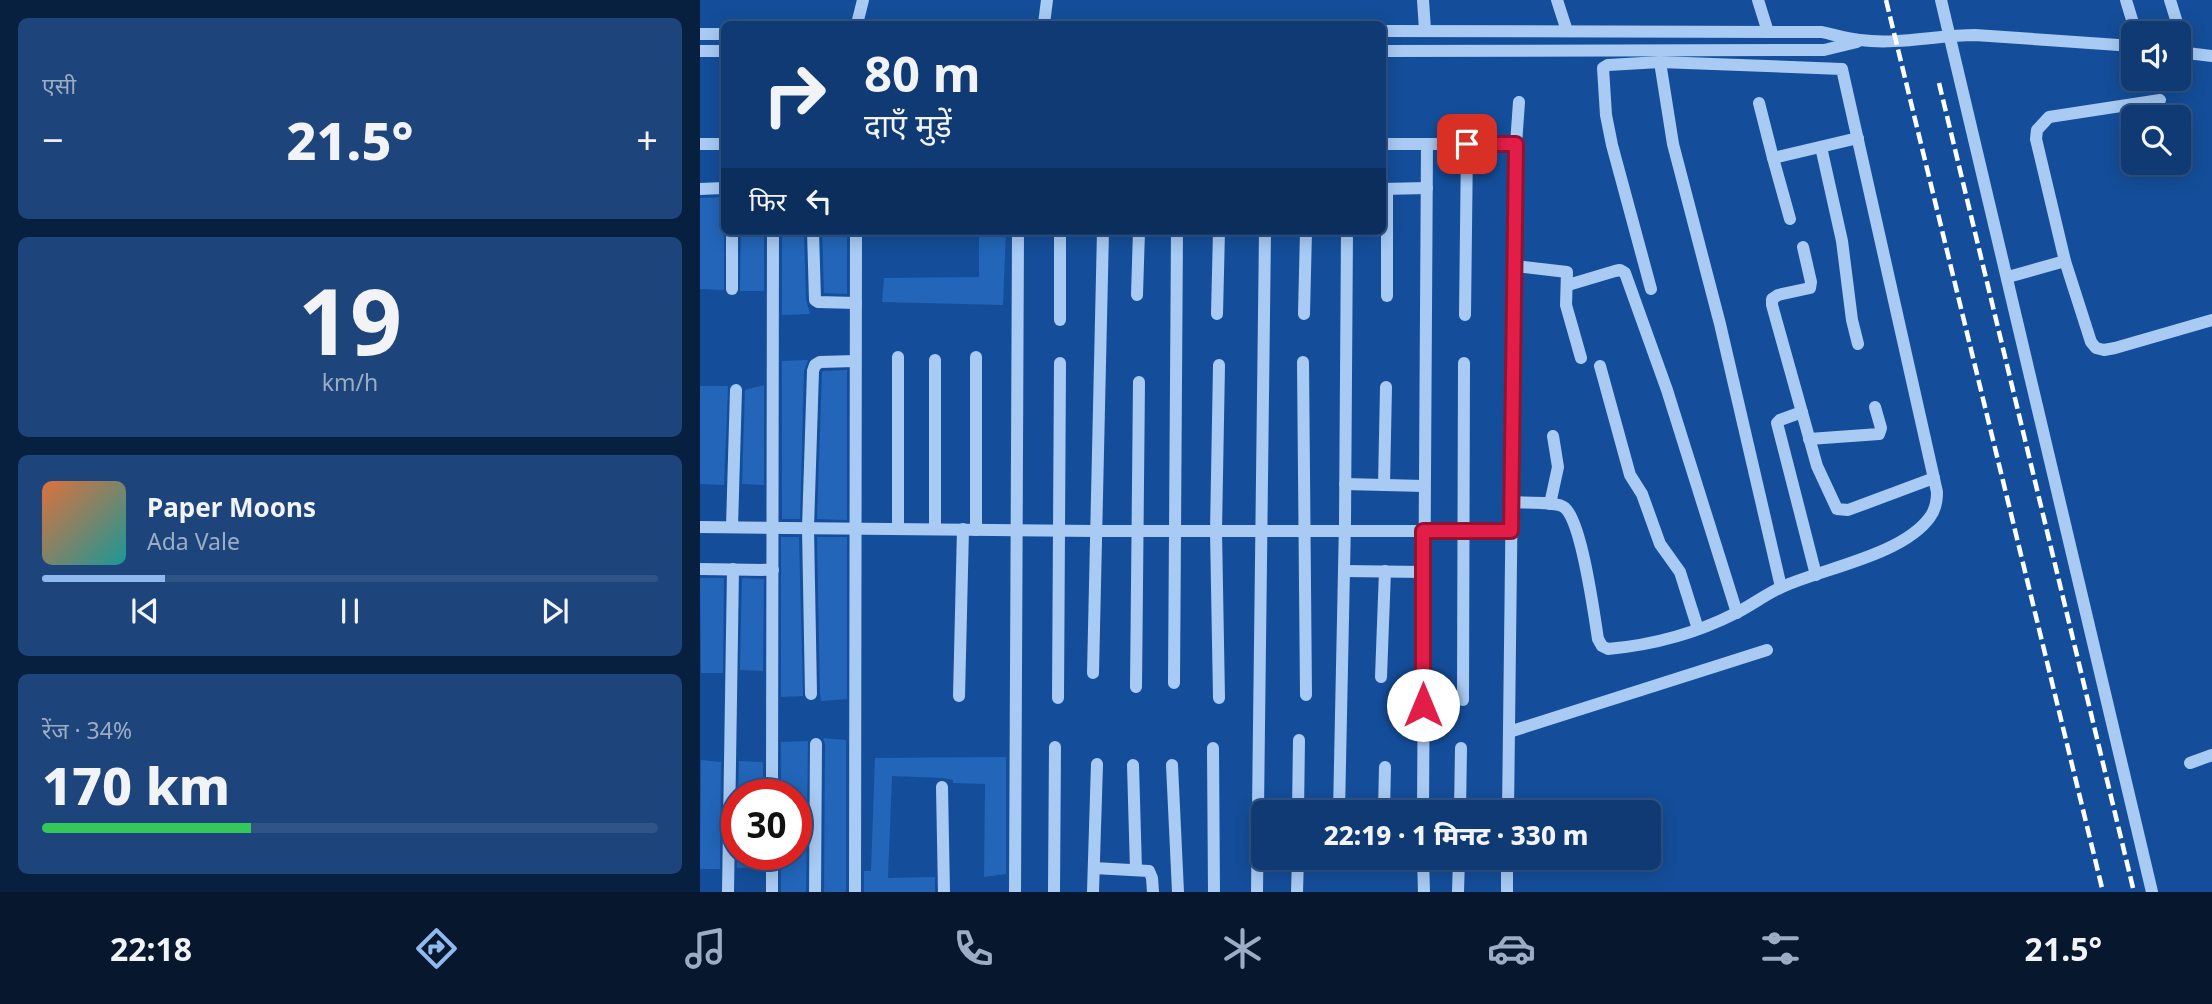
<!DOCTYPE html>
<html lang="hi">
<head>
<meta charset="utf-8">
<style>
  :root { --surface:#0f3a74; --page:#1d457c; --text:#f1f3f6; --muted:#9badc5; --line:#2f5486; --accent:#90b9f0 }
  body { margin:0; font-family:"Noto Sans","Noto Sans Devanagari",sans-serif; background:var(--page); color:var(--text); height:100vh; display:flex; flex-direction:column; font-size:26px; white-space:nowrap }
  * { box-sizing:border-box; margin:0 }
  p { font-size:23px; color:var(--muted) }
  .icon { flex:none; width:38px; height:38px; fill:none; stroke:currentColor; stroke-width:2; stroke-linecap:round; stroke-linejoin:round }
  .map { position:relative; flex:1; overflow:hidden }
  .side { display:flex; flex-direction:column; gap:18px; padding:18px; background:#082040; width:700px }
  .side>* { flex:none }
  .hud { position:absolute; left:21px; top:21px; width:665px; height:214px; border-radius:10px; box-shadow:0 4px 18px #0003,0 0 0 2px var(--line); background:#0f3a74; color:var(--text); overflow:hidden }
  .fabs { position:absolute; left:1421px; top:21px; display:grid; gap:14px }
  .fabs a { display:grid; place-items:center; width:70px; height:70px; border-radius:10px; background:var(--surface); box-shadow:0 4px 18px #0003,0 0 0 2px var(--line); font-size:35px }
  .speed { position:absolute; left:21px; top:779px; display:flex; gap:14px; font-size:35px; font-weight:700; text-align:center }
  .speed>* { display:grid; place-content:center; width:91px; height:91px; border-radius:50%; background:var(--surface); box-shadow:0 4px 18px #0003,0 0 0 2px var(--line); line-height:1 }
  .speed .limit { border:10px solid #d22; background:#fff; color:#111 }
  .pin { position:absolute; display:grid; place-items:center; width:60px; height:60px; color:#fff; margin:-30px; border-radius:14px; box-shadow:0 4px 10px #0006 }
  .me { position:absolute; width:77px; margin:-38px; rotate:0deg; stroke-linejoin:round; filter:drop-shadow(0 0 5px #0008) }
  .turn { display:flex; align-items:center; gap:24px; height:147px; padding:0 28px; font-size:32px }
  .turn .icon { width:91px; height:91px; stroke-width:2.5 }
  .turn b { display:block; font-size:49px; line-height:60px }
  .then { display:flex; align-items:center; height:66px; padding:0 28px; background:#0003; gap:14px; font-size:26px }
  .big { font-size:52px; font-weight:800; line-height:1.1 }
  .side .tile { flex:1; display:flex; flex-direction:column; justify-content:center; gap:10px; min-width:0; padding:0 24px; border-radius:10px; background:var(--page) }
  .side .dial { align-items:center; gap:0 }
  .dial b { font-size:91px; line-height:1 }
  .song { display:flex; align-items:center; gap:21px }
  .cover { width:84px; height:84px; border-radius:10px; background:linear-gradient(135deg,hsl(20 70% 55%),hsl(180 70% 35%)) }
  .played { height:7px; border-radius:4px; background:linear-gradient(90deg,var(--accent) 20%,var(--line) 20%) }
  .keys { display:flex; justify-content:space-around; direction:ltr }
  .heat { display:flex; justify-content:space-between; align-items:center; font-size:38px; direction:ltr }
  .charge { height:10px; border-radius:5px; background:linear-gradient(90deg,#34c759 34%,var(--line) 0) }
  .trip { position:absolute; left:551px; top:800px; width:410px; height:70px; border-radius:10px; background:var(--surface); box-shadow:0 4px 18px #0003,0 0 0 2px var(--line); font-weight:800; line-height:70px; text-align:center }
  .tab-bar { display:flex; height:112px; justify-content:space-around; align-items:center; background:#06172e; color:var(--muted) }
  .tab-bar .icon { width:49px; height:49px }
  .tab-bar .selected { color:var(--accent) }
  .tab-bar b { font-size:32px; color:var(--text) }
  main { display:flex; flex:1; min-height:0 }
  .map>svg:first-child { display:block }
  .building { fill:#2265b9 }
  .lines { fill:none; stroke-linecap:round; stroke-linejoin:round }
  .minor { stroke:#a8caf3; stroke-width:12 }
  .rail { stroke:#fff; stroke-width:4.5; stroke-dasharray:12 5; stroke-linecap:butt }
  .route-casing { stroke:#92132f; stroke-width:18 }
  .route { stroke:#e11d48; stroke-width:12 }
</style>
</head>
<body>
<main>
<section class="side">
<div class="tile"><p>एसी</p>
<div class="heat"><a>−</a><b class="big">21.5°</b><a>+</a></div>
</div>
<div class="tile dial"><b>19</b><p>km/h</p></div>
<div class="tile">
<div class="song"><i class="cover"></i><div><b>Paper Moons</b><p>Ada Vale</p></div></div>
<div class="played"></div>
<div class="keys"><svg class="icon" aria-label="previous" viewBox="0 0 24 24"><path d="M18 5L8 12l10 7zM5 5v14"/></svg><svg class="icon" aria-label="pause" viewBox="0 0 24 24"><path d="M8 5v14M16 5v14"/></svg><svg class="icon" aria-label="next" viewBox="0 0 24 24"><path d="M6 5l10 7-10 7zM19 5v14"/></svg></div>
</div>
<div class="tile"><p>रेंज · 34%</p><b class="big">170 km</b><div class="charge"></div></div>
</section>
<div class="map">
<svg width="1512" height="892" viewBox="0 0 1512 892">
  <rect width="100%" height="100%" fill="#144e9a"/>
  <g class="building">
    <path d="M24 197V290L0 289V198Z"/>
    <path d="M41 231H64V291H40Z"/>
    <path d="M82 231H104L106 300 110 314 82 315Z"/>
    <path d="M122 231H147V294L124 293Z"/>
    <path d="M279 231H306L303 305 182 302 184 278 279 277Z"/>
    <path d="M108 360 104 371 100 519H82V361Z"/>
    <path d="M147 370V520L117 519 122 373 123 371Z"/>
    <path d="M64 385V485L42 484 45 390Z"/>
    <path d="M0 386H28L24 485 0 484Z"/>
    <path d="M81 537H99L103 696 81 697Z"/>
    <path d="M117 537H147V699L121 701 120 694Z"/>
    <path d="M0 578H24L23 673H1Z"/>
    <path d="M42 578 64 579 63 671 40 670Z"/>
    <path d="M123 738 146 740V892H124L125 744Z"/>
    <path d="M108 741 106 892H81V854H96V794H81V742Z"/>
    <path d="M306 757V874L284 877 285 784 253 783V780L243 778 192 776 188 878 235 877V892H164V871H171L175 758Z"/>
    <path d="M1 760 21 762 20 869H0Z"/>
    <path d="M39 761 63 762V794H38Z"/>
    <path d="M37 854H63V867L37 868Z"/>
  </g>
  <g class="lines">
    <g class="minor">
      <path d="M723 0 725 30"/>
      <path d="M857 0 867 31"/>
      <path d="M1058 0 1068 32"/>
      <path d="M1241 0 1452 892"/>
      <path d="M1426 0 1436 33"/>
      <path d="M1470 0 1486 52"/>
      <path d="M157 24 163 0"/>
      <path d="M344 24 347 0"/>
      <path d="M682 31 1122 32C1135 35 1147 39 1160 40 1198 45 1237 35 1275 35L1433 46"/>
      <path d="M0 34H24"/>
      <path d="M0 51H24"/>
      <path d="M682 51 1124 50 1157 42"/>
      <path d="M1479 52 1512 56"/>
      <path d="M960 62 973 144 1020 324 1081 587"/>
      <path d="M1059 103 1073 158"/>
      <path d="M0 144H24"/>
      <path d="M682 144H816"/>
      <path d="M1121 147 1142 241 1152 320 1158 344"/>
      <path d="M0 189 24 188"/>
      <path d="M682 189 727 188"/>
      <path d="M1090 219 1073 158 1158 138"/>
      <path d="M113 231 115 300 118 302 156 303"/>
      <path d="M1103 247 1111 282 1110 288 1078 295 1072 299V305L1117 466 1137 509 1148 510 1234 478"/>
      <path d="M1365 261 1336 139 1337 130 1349 117 1460 100"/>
      <path d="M815 266 867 272 866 305 881 358"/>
      <path d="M1308 277 1365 261 1391 342 1396 348 1404 350 1415 348 1512 320"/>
      <path d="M868 285 915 271 920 270 925 273 967 390 1037 613"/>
      <path d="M32 289V231"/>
      <path d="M437 295 439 231"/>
      <path d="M687 296V189"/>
      <path d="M517 314 519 231"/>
      <path d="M604 314 606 231"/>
      <path d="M765 315 767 144"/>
      <path d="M360 320V231"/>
      <path d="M276 357V530"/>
      <path d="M603 362 606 695"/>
      <path d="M900 366 930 475 942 494 960 544 980 572 998 629"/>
      <path d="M1102 412 1080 420 1077 423 1116 575"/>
      <path d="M1109 439 1179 434 1181 428 1175 407"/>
      <path d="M645 484 724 486"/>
      <path d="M684 485 686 387"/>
      <path d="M812 502C823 503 858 501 865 508 882 523 894 614 898 639L902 646 908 649C952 645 997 633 1036 613 1052 605 1066 594 1082 587 1124 568 1203 555 1230 517 1236 509 1237 501 1237 492L1142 69 960 62 908 65 903 68 906 115 912 145 951 289"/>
      <path d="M850 504 858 467 853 436"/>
      <path d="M0 527 396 531H812"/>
      <path d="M32 527 36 390"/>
      <path d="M198 529V357"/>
      <path d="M235 529V360"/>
      <path d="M0 569 73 570"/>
      <path d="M644 571 723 572"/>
      <path d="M393 673 403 231"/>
      <path d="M681 677 685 571"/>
      <path d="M474 683 477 231"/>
      <path d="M436 687 439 382"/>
      <path d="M111 694 108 528 113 371 115 365 120 362 155 361"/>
      <path d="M259 696 263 529"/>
      <path d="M358 698 360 363"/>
      <path d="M519 698 516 531 519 365"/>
      <path d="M763 700 764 363"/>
      <path d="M809 732 1067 650"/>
      <path d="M513 748 514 892"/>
      <path d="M1490 763 1512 755"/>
      <path d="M433 765 436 870"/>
      <path d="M472 765 478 892"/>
      <path d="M242 787 244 892"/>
      <path d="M72 794 73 231"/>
      <path d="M598 812 599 740"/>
      <path d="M639 812 645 522 647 231"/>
      <path d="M684 812 685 767"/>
      <path d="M723 812 727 144"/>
      <path d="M760 812 761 748"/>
      <path d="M808 812 816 144 819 102"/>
      <path d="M639 858 642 863 647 864H723"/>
      <path d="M723 858 724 892"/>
      <path d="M394 868 449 871 452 878 453 892"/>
      <path d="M28 892 33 569"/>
      <path d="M72 892V854"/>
      <path d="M115 892 116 744"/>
      <path d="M155 892 156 231"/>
      <path d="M315 892 318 231"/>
      <path d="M354 892 355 747"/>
      <path d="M393 892 397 764"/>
      <path d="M557 892 565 231"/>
      <path d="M597 892 598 858"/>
      <path d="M758 892 759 858"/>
      <path d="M807 892V858"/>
    </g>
    <g class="rail">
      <path d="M1186 0 1403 892"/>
      <path d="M1239 83 1434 892"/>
    </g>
  </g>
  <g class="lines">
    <g class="route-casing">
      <path id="route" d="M723 705V531H811L816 144H767"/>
    </g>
    <use href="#route" class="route"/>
  </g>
</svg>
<div class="fabs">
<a><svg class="icon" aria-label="sound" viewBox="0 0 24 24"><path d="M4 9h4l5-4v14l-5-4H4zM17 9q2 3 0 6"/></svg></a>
<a><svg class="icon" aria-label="search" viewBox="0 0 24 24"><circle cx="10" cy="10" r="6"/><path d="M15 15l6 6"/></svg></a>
</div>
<div class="speed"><div class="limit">30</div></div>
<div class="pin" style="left:767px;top:144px;background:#d93025"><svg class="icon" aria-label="arrive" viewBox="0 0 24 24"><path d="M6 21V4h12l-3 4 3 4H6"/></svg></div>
<svg class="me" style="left:723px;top:705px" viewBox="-20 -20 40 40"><circle r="19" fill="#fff"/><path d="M0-13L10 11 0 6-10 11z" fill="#e11d48"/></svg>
<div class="trip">22:19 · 1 मिनट · 330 m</div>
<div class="hud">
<div class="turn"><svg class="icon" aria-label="right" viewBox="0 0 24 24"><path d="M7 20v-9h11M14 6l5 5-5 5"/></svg><div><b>80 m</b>दाएँ मुड़ें</div></div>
<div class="then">फिर<svg class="icon" aria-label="left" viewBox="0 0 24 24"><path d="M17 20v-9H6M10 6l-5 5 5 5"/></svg></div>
</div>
</div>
</main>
<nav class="tab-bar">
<b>22:18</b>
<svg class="icon selected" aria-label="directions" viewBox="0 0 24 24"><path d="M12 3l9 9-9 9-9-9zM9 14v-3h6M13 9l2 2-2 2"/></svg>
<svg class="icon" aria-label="music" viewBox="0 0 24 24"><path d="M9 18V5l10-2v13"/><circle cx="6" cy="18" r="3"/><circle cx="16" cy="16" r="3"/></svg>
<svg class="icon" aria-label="phone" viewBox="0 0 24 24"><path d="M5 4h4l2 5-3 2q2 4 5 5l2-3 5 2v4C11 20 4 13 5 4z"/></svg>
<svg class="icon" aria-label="climate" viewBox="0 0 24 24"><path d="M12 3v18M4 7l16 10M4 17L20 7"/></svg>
<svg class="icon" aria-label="car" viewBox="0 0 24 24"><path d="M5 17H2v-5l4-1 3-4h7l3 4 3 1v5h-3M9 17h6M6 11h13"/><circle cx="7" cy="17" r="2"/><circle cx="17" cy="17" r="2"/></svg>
<svg class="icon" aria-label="filters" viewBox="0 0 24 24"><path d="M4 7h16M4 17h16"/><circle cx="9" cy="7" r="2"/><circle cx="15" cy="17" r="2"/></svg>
<b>21.5°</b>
</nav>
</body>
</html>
